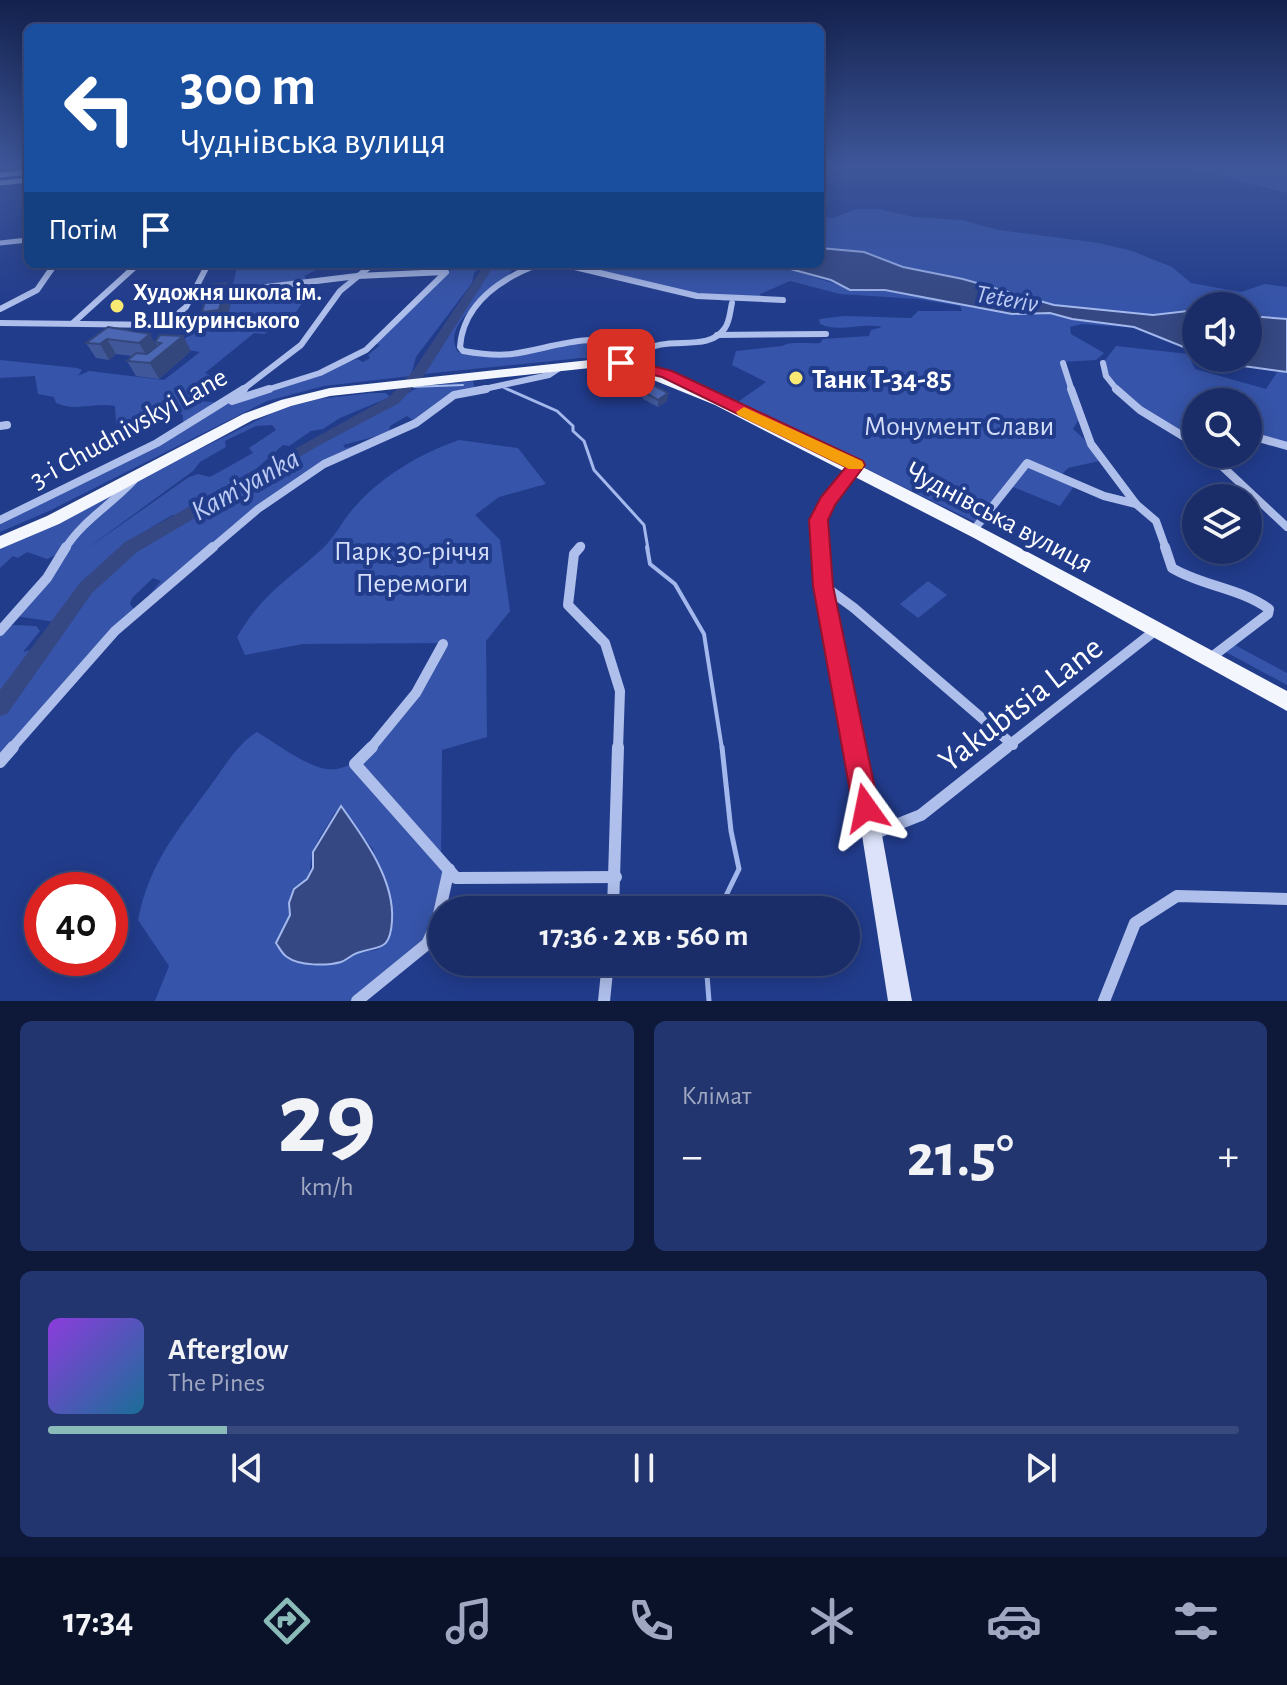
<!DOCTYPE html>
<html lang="uk">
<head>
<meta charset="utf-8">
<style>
  :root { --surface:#1a2d69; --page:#23356f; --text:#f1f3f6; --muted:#9fa8c0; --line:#38497d; --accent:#8bbbb9 }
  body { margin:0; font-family:"Alegreya Sans",sans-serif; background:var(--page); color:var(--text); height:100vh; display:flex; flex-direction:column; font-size:30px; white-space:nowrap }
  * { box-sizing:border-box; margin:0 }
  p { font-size:26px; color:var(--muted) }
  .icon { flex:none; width:44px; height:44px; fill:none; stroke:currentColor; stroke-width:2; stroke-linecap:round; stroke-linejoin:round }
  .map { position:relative; height:1001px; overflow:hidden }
  .sheet { display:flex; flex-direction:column; gap:20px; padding:20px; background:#0e193a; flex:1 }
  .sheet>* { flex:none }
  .guide { position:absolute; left:24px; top:24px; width:800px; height:244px; border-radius:12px; box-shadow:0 4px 20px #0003,0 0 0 2px var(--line); background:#1a4fa0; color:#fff; overflow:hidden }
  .fabs { position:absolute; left:1182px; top:292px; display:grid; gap:16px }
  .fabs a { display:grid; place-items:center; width:80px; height:80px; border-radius:50%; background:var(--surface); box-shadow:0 4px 20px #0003,0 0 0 2px var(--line); font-size:40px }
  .speed { position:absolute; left:24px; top:872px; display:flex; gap:16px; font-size:40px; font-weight:700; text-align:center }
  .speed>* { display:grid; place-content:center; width:104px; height:104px; border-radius:50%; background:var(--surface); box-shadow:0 4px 20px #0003,0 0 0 2px var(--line); line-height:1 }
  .speed .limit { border:12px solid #d22; background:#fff; color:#111 }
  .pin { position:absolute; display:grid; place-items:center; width:68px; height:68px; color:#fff; margin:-34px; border-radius:16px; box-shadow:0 4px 12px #0006 }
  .me { position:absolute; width:88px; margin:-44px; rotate:348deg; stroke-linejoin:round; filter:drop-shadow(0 0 6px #0008) }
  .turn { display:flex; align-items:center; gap:28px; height:168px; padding:0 24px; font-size:36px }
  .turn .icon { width:104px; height:104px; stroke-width:2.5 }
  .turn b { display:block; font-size:56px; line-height:68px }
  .then { display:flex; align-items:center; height:76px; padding:0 24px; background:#0003; gap:16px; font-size:30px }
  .big { font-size:60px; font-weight:600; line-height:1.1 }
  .sheet .card { flex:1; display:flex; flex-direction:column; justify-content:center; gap:12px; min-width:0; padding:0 28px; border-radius:12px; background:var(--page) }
  .sheet .dial { align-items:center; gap:0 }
  .dial b { font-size:104px; line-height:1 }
  .song { display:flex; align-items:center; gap:24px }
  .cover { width:96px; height:96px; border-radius:12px; background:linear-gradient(135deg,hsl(270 70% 55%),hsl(200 70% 35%)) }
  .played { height:8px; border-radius:4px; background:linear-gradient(90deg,var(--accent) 15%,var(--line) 15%) }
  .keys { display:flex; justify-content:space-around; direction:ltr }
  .heat { display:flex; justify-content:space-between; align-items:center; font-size:44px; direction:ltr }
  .sheet .tiles { flex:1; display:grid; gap:20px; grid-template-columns:1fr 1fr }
  .card:last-child { grid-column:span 2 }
  .trip { position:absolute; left:428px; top:896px; width:432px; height:80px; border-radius:40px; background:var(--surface); box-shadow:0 4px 20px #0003,0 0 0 2px var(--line); font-weight:600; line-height:80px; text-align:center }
  .tabs { display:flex; height:128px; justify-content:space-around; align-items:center; background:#0a122a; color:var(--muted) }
  .tabs .icon { width:56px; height:56px }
  .tabs .selected { color:var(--accent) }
  .tabs b { font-size:36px; color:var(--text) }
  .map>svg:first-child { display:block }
  .green { fill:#3654a9; fill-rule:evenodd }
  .water { fill:#354883; stroke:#a3b8ec; stroke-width:2 }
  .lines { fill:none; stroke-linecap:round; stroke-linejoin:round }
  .stream-far3 { stroke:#a3b8ec; stroke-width:2 }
  .stream-far2 { stroke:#a3b8ec; stroke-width:3 }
  .stream-far1 { stroke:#a3b8ec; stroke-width:4 }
  .stream { stroke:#a3b8ec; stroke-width:5 }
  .river { fill:#354883; fill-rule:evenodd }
  .street-far4 { stroke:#afbfeb; stroke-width:5 }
  .street-far3 { stroke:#afbfeb; stroke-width:6 }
  .street-far2 { stroke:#afbfeb; stroke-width:8 }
  .street-far1 { stroke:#afbfeb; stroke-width:10 }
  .street { stroke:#afbfeb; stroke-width:12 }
  .secondary { fill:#dbe2f9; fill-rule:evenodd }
  .primary { fill:#f4f6fe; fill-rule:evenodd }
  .wall { fill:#40589a }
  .shaded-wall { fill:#34477d }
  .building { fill:#4b66b3; stroke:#34477d; stroke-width:2 }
  .route { fill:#e11d48; stroke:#92132f; stroke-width:2 }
  .slow { fill:#f59e0b }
  .poi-dot { fill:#f7e971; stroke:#223c8c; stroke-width:3 }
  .labels { text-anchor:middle; stroke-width:8; stroke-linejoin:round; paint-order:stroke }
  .far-poi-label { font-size:24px; font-weight:bold; fill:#fff; stroke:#223c8c; text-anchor:start }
  .far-water-label { font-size:26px; font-style:italic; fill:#bbcaf2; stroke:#223c8c }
  .poi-label { font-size:28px; font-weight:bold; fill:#fff; stroke:#223c8c; text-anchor:start }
  .park-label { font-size:28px; fill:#d4def8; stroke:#223c8c }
  .street-label { font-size:28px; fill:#fff; stroke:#223c8c }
  .water-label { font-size:30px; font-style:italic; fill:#bbcaf2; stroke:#223c8c }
  .near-street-label { font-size:34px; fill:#fff; stroke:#223c8c }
</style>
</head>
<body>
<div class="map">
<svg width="1287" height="1001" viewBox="0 0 1287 1001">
  <rect width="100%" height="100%" fill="#223c8c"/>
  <g class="green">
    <path d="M1180 166H1287V193Z"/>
    <path d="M820 190 827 198 824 217 833 218 857 209H878L914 217 961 220 999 230 1099 243 1132 251 1172 267 1191 283 1241 292 1265 284 1287 287V319L1248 316V306H1196V310L1153 315 1054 305 963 278 903 267 864 252 820 248Z"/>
    <path d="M243 264H300L304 267H322L304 276 308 281 232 289 237 267Z"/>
    <path d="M457 264H482L474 273 472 283 416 357 411 376 324 386 267 401 49 511 0 532V523L234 401 357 359 363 362 370 358 368 355 380 345 376 344Z"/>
    <path d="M492 264H515C507 290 437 318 458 352 516 373 592 314 644 360L581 358 424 374 425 366 435 355 434 350 440 344V337L480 288Z"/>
    <path d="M564 264H786L784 267 854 290H885L1012 314 1050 313 1124 327 1082 324 1070 327 1071 334 1104 353 1096 360 1061 362 1079 419 1073 429 1084 439 1099 461 1068 468 1062 474 1077 482 1060 506 1013 487 983 526 735 404 766 382 732 365 736 351 782 346C790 341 808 344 820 343L823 339 869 336 871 330 882 327C862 322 839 333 820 324L819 319 844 316 911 318 918 311H962L960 306 918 299 840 294 790 281 760 294 761 299 724 301Z"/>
    <path d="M317 282 287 325 270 329 265 334 254 333 205 373 216 379 189 396 199 401 222 403 187 423 183 421V415L166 408 122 425 116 423 115 406C95 402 75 412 56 403L54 397 38 394 35 376 0 378V360L77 368 82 370 78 376 89 371 164 380 200 352 174 348 194 331 225 328 232 296 201 300 202 298Z"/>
    <path d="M1116 346 1188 354 1195 369 1266 389 1278 371 1287 372V445L1248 435V402H1196V444L1117 394 1103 363Z"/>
    <path d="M473 381 475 390 462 391 414 421 407 416 390 426 389 433 343 445 345 448 354 446 229 528 230 531 146 599 161 581 153 578 132 598 130 604 134 609 0 758V713L54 629 72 615 96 583 128 552 224 499 230 492 295 457 322 435 351 424 419 387Z"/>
    <path d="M371 393H386L390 397 340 418 323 429 311 431 289 446 283 445 256 469 188 507 180 515H172L142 533 111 555 98 570 85 578 80 589 56 622 15 616 65 559 68 548 86 526 138 480 280 409 319 399ZM272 425 276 430 249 448 253 453 210 477 198 474 189 477 85 550 193 471 200 462 226 447 225 441 256 426Z"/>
    <path d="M459 440 518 448 546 484 499 497 475 515 500 540 510 611 486 641 487 737 442 750 441 860 449 869 427 944 357 1001H155L169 966 138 920C150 859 181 827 216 778 229 760 238 744 257 732 277 744 299 761 321 768 371 783 421 677 442 643L303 644 245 655 237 637C263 593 287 581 322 549 334 538 342 522 352 510 380 477 419 454 459 440ZM335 812 358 831 373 849 375 865 391 900 392 923 386 943 377 950 358 952 341 962 285 923 290 915 294 889C316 872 307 874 313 852 317 839 329 824 335 812Z"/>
    <path d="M115 494 58 554 47 559 27 552 18 558 13 556 0 568V549Z"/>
    <path d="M928 581 947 595 918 618 900 604Z"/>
    <path d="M13 625 36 626 40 631 23 652 31 650 30 655 0 697V634Z"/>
    <path d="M1233 644 1287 673V685L1224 651Z"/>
  </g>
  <g class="water">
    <path d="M820 248 864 252 903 267 963 279 1054 305 1153 315 1196 310V352L1134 327 1072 319 1050 313 1012 314 885 290H850L831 280 783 267 786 264H820Z"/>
    <path d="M1248 316 1287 319V372L1236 365 1215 358H1248Z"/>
    <path d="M341 806C364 838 395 880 392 921 390 953 378 945 357 953 351 955 347 960 341 962 327 966 299 966 287 957 282 954 279 947 276 943L290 915 289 903 294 889 307 879 313 868V852Z"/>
  </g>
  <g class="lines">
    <g class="stream-far3">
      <path d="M411 387 463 385"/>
      <path d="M504 388 512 391"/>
    </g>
    <path class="stream-far2" d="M507 389 557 411 573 426V431L584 441 594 470 644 525 648 549"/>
    <path class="stream-far1" d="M647 547 650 564 675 584 704 634 722 749"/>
    <g class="stream">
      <path d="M719 910 739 869 731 831 722 747"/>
      <path d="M706 962 709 1001"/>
    </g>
    <path class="river" d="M485 264H495L423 377 399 403 318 446 137 552 92 593 7 714 0 716V690L80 583 125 542 389 397 413 371Z"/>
    <g class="street-far4">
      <path d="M0 175 28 172"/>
      <path d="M0 183 28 180"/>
      <path d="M0 243 28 240"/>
      <path d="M561 264 570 266"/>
      <path d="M136 266 138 264"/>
      <path d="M370 266 373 264"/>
      <path d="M534 266 540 264"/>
    </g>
    <g class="street-far3">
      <path d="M539 264C502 278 463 303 460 347L463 351C480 354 495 356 512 354 549 349 593 330 629 347 636 351 643 357 649 362L646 370"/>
      <path d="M562 264 697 296 783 300"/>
      <path d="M194 296 357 276 445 272"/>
      <path d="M0 309 37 290 55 264"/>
      <path d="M0 323 164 325 186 307 208 264"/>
      <path d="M73 323 138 264"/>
      <path d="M717 335 826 334"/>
      <path d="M642 354C664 332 707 355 725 328 730 321 730 311 732 303"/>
      <path d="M1063 363 1072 391"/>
      <path d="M1103 363 1106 376 1118 391"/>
      <path d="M241 391 301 345 340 291 373 264"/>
      <path d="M263 391 320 373 366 350 446 272"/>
      <path d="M475 391 549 375 561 367"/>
    </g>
    <g class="street-far2">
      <path d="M1071 389 1091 444 1136 504 1156 521 1166 549"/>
      <path d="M1116 389 1140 410 1196 444"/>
      <path d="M232 401 269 389"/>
      <path d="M0 426 7 425"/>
      <path d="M1248 435 1287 446"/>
      <path d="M1209 454 1287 527"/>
      <path d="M0 520 157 443 244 389"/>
      <path d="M976 527 1027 463 1104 496 1136 504"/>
      <path d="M65 549C81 522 112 504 134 480"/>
      <path d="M211 549 258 509 324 464 416 423 454 395 486 389"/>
      <path d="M578 549 581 546"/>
    </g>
    <g class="street-far1">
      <path d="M580 547 574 554 568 605 605 643 620 691 618 749"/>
      <path d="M1165 547 1172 568C1202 586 1240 588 1269 609L1268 614 1213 656"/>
      <path d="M824 586 854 608 1013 745"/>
      <path d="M0 631 47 578 66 547"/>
      <path d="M11 749 115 631 213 547"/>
      <path d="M370 749 416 693 443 644"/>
      <path d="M1004 749 1156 630"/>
    </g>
    <g class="street">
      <path d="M372 747 355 764 456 878 616 877"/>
      <path d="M0 762 13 747"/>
      <path d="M873 834 921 815 1007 747"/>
      <path d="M613 910 618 747"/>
      <path d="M357 1001 427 944 437 923 449 869"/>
      <path d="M604 1001 608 962"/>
      <path d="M1104 1001 1135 923 1177 896 1287 899"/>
    </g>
    <path class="secondary" d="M857 461 864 465 829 512 826 542 831 586 882 835 912 1001H888L862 835 815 586 812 542 815 511 852 462Z"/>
    <path class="primary" d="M590 360C677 366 749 412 826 449 982 525 1134 609 1287 691V711L974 538 715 405 641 375 590 368 330 396 291 406 253 420 59 524 0 549V536L47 516 243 414 281 400 330 388Z"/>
  </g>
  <g class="wall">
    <path d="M108 327 157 346 155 342 191 351 159 379 136 376 127 361 132 356 116 354 109 360 96 358 86 343Z"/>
    <path d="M643 391 667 401 658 407 643 399Z"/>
  </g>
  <g class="shaded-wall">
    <path d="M226 283 232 297 226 325 210 327 202 312Z"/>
    <path d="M150 334 158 349 148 358 139 343Z"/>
    <path d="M183 336 191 351 159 379 150 363Z"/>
    <path d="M107 339 116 354 109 360 100 344Z"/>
    <path d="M668 393 667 401 658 407V400Z"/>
  </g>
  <g class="building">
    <path d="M226 283 219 310 202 312 210 285Z"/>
    <path d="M108 327 150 334 139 343 107 339 100 344 86 343Z"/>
    <path d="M160 335 183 336 150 363 127 361 136 353 147 354 161 343 155 342Z"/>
    <path d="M653 385 668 393 658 400 643 391Z"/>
  </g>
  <linearGradient id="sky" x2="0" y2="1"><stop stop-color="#13214d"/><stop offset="0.54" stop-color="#3e5699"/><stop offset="1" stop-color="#3e5699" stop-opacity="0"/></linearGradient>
  <rect width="1287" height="306" fill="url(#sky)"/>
  <path class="route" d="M621 358 672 371 863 461 865 465 835 505 828 520 833 586 879 808 876 817 866 821 857 817 853 808 813 586 809 520 821 497 846 467 662 377 615 366 613 363Z"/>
  <path class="slow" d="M744 407 862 461 864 465 862 469H849L738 415 736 412Z"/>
  <g class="poi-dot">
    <circle cx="117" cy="306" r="8"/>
    <circle cx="796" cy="378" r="8"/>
  </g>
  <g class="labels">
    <g class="far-poi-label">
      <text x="133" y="300">Художня школа ім.<tspan x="133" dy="28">В.Шкуринського</tspan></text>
    </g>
    <g class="far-water-label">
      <text transform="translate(1007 298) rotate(10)" y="9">Teteriv</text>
    </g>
    <g class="poi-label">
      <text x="812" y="388">Танк Т-34-85</text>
    </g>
    <g class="park-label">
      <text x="959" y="435">Монумент Слави</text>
      <text x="412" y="560">Парк 30-річчя<tspan x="412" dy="32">Перемоги</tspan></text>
    </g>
    <g class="street-label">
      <text transform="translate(128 427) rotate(-29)" y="10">3-i Chudnivskyi Lane</text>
      <text transform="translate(1000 516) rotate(28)" y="10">Чуднівська вулиця</text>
    </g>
    <g class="water-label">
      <text transform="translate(245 484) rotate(-29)" y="10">Kam'yanka</text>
    </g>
    <g class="near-street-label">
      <text transform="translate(1020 703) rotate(-38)" y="12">Yakubtsia Lane</text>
    </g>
  </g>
</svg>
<div class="fabs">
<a><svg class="icon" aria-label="sound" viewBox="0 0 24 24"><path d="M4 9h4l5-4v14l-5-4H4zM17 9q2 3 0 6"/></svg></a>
<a><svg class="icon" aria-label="search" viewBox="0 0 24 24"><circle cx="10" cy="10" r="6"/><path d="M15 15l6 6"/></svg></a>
<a><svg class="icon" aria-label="layers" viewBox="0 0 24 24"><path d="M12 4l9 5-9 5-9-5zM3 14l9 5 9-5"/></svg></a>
</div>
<div class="speed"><div class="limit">40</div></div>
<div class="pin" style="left:621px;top:363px;background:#d93025"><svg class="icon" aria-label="arrive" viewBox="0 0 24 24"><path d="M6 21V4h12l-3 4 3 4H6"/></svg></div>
<svg class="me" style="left:866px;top:808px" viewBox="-20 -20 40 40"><path d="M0-17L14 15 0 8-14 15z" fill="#e11d48" stroke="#fff" stroke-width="4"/></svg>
<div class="trip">17:36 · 2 хв · 560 m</div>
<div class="guide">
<div class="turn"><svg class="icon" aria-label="left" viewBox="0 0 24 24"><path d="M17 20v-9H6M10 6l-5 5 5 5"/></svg><div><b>300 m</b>Чуднівська вулиця</div></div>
<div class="then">Потім<svg class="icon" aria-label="arrive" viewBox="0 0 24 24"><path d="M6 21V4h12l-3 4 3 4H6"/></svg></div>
</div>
</div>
<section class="sheet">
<div class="tiles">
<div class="card dial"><b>29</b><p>km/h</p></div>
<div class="card"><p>Клімат</p>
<div class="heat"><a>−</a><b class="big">21.5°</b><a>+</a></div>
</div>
<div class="card">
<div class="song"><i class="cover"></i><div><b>Afterglow</b><p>The Pines</p></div></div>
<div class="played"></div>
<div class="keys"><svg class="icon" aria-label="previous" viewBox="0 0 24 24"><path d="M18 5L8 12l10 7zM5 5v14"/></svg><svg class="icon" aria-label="pause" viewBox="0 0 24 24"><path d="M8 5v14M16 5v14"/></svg><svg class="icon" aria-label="next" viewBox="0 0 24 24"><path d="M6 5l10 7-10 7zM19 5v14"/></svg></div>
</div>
</div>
</section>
<nav class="tabs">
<b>17:34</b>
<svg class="icon selected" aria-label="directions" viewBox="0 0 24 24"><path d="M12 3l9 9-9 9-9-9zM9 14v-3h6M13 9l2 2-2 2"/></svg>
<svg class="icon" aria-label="music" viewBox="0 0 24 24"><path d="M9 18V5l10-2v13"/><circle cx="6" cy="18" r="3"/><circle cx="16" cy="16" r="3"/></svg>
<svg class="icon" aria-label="phone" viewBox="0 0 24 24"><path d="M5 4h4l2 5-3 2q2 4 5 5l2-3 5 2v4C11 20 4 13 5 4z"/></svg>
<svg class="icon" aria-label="climate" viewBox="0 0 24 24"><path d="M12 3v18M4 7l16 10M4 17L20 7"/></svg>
<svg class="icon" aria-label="car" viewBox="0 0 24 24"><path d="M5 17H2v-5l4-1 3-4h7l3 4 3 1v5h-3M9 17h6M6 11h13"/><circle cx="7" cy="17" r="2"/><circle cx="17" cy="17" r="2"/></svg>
<svg class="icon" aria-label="filters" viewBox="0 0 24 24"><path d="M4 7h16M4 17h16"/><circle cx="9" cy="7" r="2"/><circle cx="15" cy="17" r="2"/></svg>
</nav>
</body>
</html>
